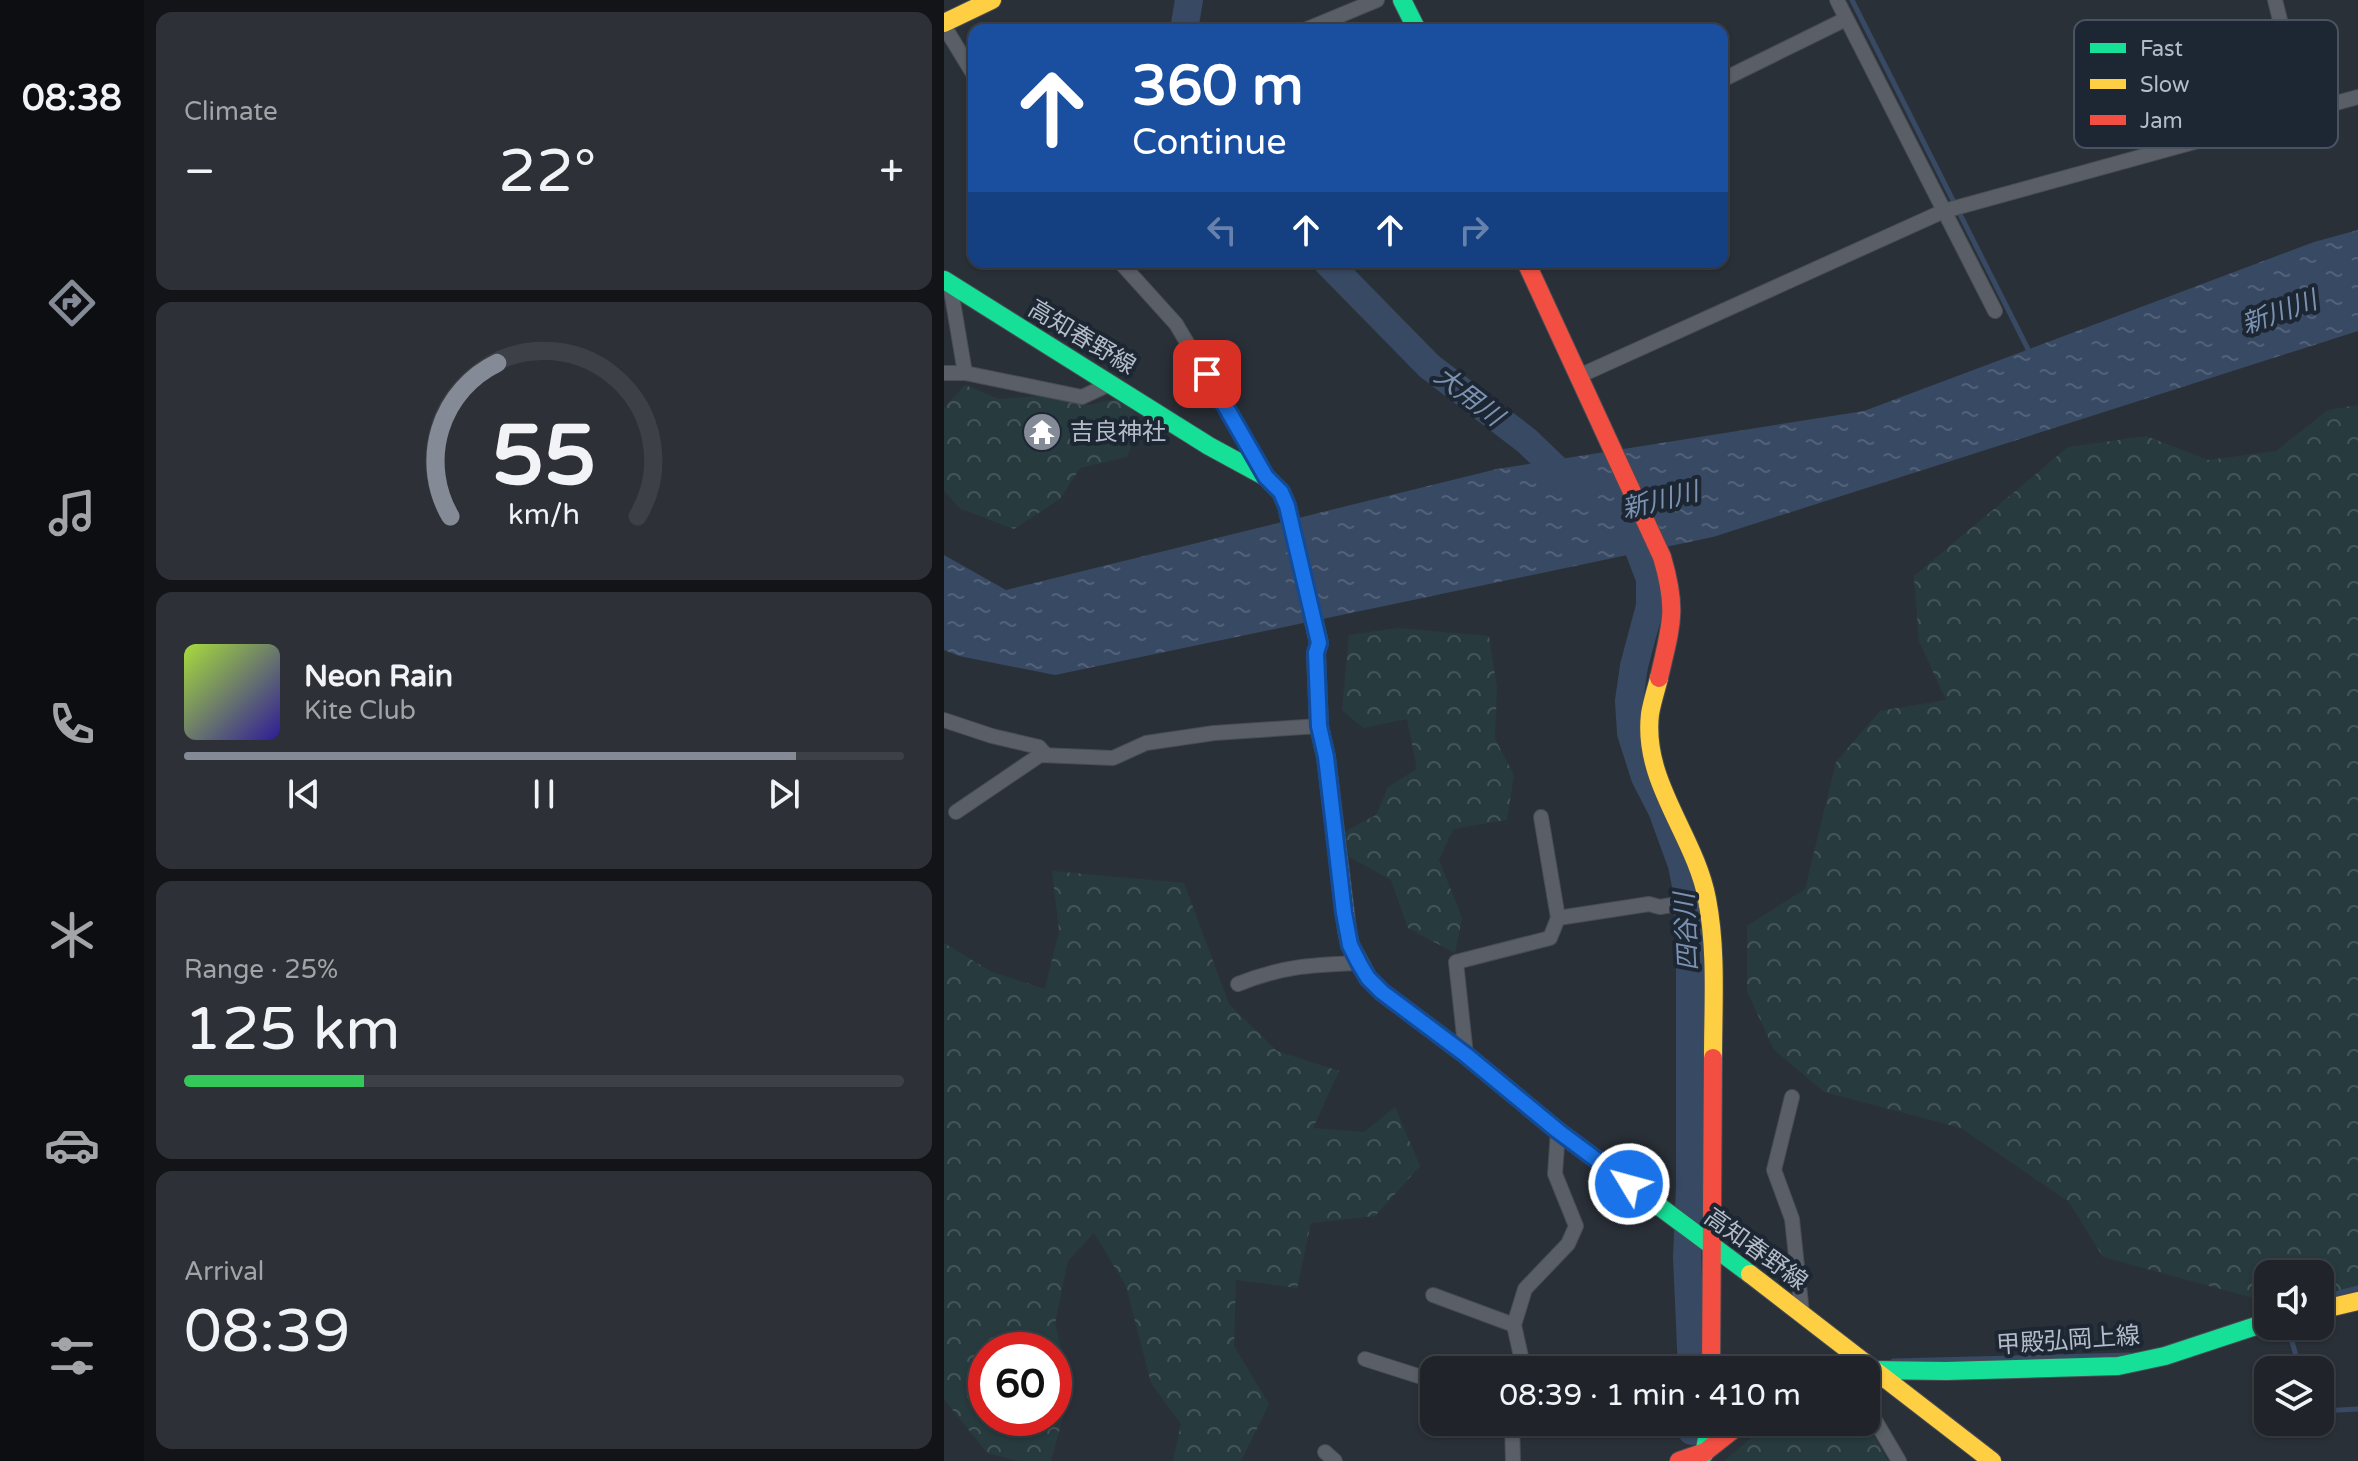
<!DOCTYPE html>
<html lang="en">
<head>
<meta charset="utf-8">
<style>
  :root { --surface:#20242a; --page:#2d3036; --text:#f1f3f6; --muted:#a2a4a8; --line:#3d4147; --accent:#848b96 }
  body { margin:0; font-family:"Varela Round","Noto Sans JP",sans-serif; background:var(--page); color:var(--text); height:100vh; display:flex; flex-direction:column; font-size:30px; white-space:nowrap }
  * { box-sizing:border-box; margin:0 }
  p { font-size:26px; color:var(--muted) }
  .icon { flex:none; width:44px; height:44px; fill:none; stroke:currentColor; stroke-width:2; stroke-linecap:round; stroke-linejoin:round }
  .map { position:relative; flex:1; overflow:hidden }
  .sheet { display:flex; flex-direction:column; gap:12px; padding:12px; background:#121417; width:800px }
  .sheet>* { flex:none }
  .guide { position:absolute; left:24px; top:24px; width:760px; height:244px; border-radius:16px; box-shadow:0 2px 6px #0004,0 0 0 2px var(--line); background:#1a4fa0; color:#fff; overflow:hidden }
  .controls { position:absolute; left:1310px; top:1260px; display:grid; gap:16px }
  .controls a { display:grid; place-items:center; width:80px; height:80px; border-radius:16px; background:var(--surface); box-shadow:0 2px 6px #0004,0 0 0 2px var(--line); font-size:40px }
  .speed { position:absolute; left:24px; top:1332px; display:flex; gap:16px; font-size:40px; font-weight:700; text-align:center }
  .speed>* { display:grid; place-content:center; width:104px; height:104px; border-radius:50%; background:var(--surface); box-shadow:0 2px 6px #0004,0 0 0 2px var(--line); line-height:1 }
  .speed .limit { border:12px solid #d22; background:#fff; color:#111 }
  .pin { position:absolute; display:grid; place-items:center; width:68px; height:68px; color:#fff; margin:-34px; border-radius:16px; box-shadow:0 4px 12px #0006 }
  .me { position:absolute; width:88px; margin:-44px; rotate:307deg; stroke-linejoin:round; filter:drop-shadow(0 0 6px #0008) }
  .turn { display:flex; align-items:center; gap:28px; height:168px; padding:0 32px; font-size:36px }
  .turn .icon { width:104px; height:104px; stroke-width:2.5 }
  .turn b { display:block; font-size:56px; line-height:68px }
  .lanes { display:flex; align-items:center; height:76px; padding:0 32px; background:#0003; justify-content:center; gap:40px; direction:ltr }
  .lanes .off { opacity:.35 }
  .big { font-size:60px; font-weight:600; line-height:1.1 }
  .sheet .card { flex:1; display:flex; flex-direction:column; justify-content:center; gap:12px; min-width:0; padding:0 28px; border-radius:16px; background:var(--page) }
  .sheet .dial { align-items:center; gap:0 }
  .dial svg { height:208px; overflow:visible; fill:none; stroke:var(--line); stroke-width:7; stroke-linecap:round; text-anchor:middle }
  .dial text { fill:var(--text); stroke:none }
  .song { display:flex; align-items:center; gap:24px }
  .cover { width:96px; height:96px; border-radius:12px; background:linear-gradient(135deg,hsl(80 70% 55%),hsl(250 70% 35%)) }
  .played { height:8px; border-radius:4px; background:linear-gradient(90deg,var(--accent) 85%,var(--line) 85%) }
  .keys { display:flex; justify-content:space-around; direction:ltr }
  .heat { display:flex; justify-content:space-between; align-items:center; font-size:44px; direction:ltr }
  .charge { height:12px; border-radius:6px; background:linear-gradient(90deg,#34c759 25%,var(--line) 0) }
  .trip { position:absolute; left:476px; top:1356px; width:460px; height:80px; border-radius:16px; background:var(--surface); box-shadow:0 2px 6px #0004,0 0 0 2px var(--line); font-weight:600; line-height:80px; text-align:center }
  main { display:flex; flex:1; min-height:0 }
  .tabs { display:flex; flex-direction:column; width:144px; justify-content:space-around; align-items:center; background:#0d0e11; color:var(--muted) }
  .tabs .icon { width:56px; height:56px }
  .tabs .current { color:var(--accent) }
  .tabs b { font-size:36px; color:var(--text) }
  .map>svg:first-child { display:block }
  .forest { fill:url(#forest-crowns); fill-rule:evenodd }
  .water { fill:url(#water-ripples) }
  .lines { fill:none; stroke-linecap:round; stroke-linejoin:round }
  .stream { stroke:#384963; stroke-width:5 }
  .river { stroke:#384963; stroke-width:28 }
  .building { fill:#444950; stroke:#52575f; stroke-width:2 }
  .street-casing { stroke:#484c53; stroke-width:16 }
  .fast-casing { stroke:#484c53; stroke-width:20 }
  .slow-casing { stroke:#484c53; stroke-width:20 }
  .jam-casing { stroke:#484c53; stroke-width:20 }
  .street { stroke:#5a5e66; stroke-width:14 }
  .fast { stroke:#16e098; stroke-width:18 }
  .slow { stroke:#ffcf43; stroke-width:18 }
  .jam { stroke:#f24e42; stroke-width:18 }
  .route-casing { stroke:#114b97; stroke-width:20 }
  .route { stroke:#1a73e8; stroke-width:14 }
  .labels { text-anchor:middle; stroke-width:8; stroke-linejoin:round; paint-order:stroke }
  .street-label { font-size:24px; fill:#b4bcc9; stroke:#1d2633 }
  .poi-label { font-size:24px; fill:#b4bcc9; stroke:#1d2633; text-anchor:start }
  .water-label { font-size:26px; font-style:italic; fill:#7c92b1; stroke:#1d2633 }
  .key { fill:#1d2633; stroke:#4a5360; stroke-width:2 }
  .key-label { font-size:22px; fill:#b4bcc9 }
</style>
</head>
<body>
<main>
<nav class="tabs">
<b>08:38</b>
<svg class="icon current" aria-label="directions" viewBox="0 0 24 24"><path d="M12 3l9 9-9 9-9-9zM9 14v-3h6M13 9l2 2-2 2"/></svg>
<svg class="icon" aria-label="music" viewBox="0 0 24 24"><path d="M9 18V5l10-2v13"/><circle cx="6" cy="18" r="3"/><circle cx="16" cy="16" r="3"/></svg>
<svg class="icon" aria-label="phone" viewBox="0 0 24 24"><path d="M5 4h4l2 5-3 2q2 4 5 5l2-3 5 2v4C11 20 4 13 5 4z"/></svg>
<svg class="icon" aria-label="climate" viewBox="0 0 24 24"><path d="M12 3v18M4 7l16 10M4 17L20 7"/></svg>
<svg class="icon" aria-label="car" viewBox="0 0 24 24"><path d="M5 17H2v-5l4-1 3-4h7l3 4 3 1v5h-3M9 17h6M6 11h13"/><circle cx="7" cy="17" r="2"/><circle cx="17" cy="17" r="2"/></svg>
<svg class="icon" aria-label="filters" viewBox="0 0 24 24"><path d="M4 7h16M4 17h16"/><circle cx="9" cy="7" r="2"/><circle cx="15" cy="17" r="2"/></svg>
</nav>
<section class="sheet">
<div class="card"><p>Climate</p>
<div class="heat"><a>−</a><b class="big">22°</b><a>+</a></div>
</div>
<div class="card dial"><svg viewBox="0 0 100 80">
<path d="M14 69A42 42 0 1 1 86 69"/>
<path d="M14 69A42 42 0 0 1 32 10" stroke="#848b96"/>
<text x="50" y="56" font-size="32" font-weight="700">55</text>
<text x="50" y="72" font-size="11">km/h</text>
</svg></div>
<div class="card">
<div class="song"><i class="cover"></i><div><b>Neon Rain</b><p>Kite Club</p></div></div>
<div class="played"></div>
<div class="keys"><svg class="icon" aria-label="previous" viewBox="0 0 24 24"><path d="M18 5L8 12l10 7zM5 5v14"/></svg><svg class="icon" aria-label="pause" viewBox="0 0 24 24"><path d="M8 5v14M16 5v14"/></svg><svg class="icon" aria-label="next" viewBox="0 0 24 24"><path d="M6 5l10 7-10 7zM19 5v14"/></svg></div>
</div>
<div class="card"><p>Range · 25%</p><b class="big">125 km</b><div class="charge"></div></div>
<div class="card"><p>Arrival</p><b class="big">08:39</b></div>
</section>
<div class="map">
<svg width="1414" height="1461" viewBox="0 0 1414 1461">
  <defs>
    <pattern id="forest-crowns" width="20" height="18" patternUnits="userSpaceOnUse" patternTransform="scale(2)"><rect width="20" height="18" fill="#273a3e"/><path d="M2 6a3 3 0 1 1 6 0M12 15a3 3 0 1 1 6 0" fill="none" stroke="#445559"/></pattern>
    <pattern id="water-ripples" width="26" height="14" patternUnits="userSpaceOnUse" patternTransform="scale(2)"><rect width="26" height="14" fill="#384963"/><path d="M2 4q2-2 4 0t4 0M15 11q2-2 4 0t4 0" fill="none" stroke="#526178"/></pattern>
  </defs>
  <rect width="100%" height="100%" fill="#2a3038"/>
  <g class="forest">
    <path d="M21 385 55 399 96 396 144 405 178 398 198 422 183 457 136 468 116 499 70 529 17 509 0 491V408Z"/>
    <path d="M1414 405V1293L1376 1301V1274H1324V1302L1159 1257 1125 1202 1017 1128 880 1092 830 1050 803 991V926L861 889 892 762 936 711 1002 700 975 641 970 576 1124 447 1202 436 1264 460 1332 451 1384 410Z"/>
    <path d="M454 628 545 636 553 688 551 739 570 775 563 820 509 829 495 860 518 918 511 953 464 928 447 880 405 857 400 832 432 815 444 787 473 769 463 719 419 728 398 710 405 635Z"/>
    <path d="M108 871 240 883 285 1004 333 1051 395 1071 369 1128 420 1132 451 1107 476 1166 431 1216 367 1223 353 1288 292 1280 290 1346 325 1404 297 1461H229L237 1424 207 1383 182 1286 150 1233 124 1261 111 1324 127 1387 107 1461H74L43 1453 0 1399V943L48 972 101 989 115 931ZM42 1350H110V1418H42Z"/>
    <path d="M826 1422H922L944 1461H780Z"/>
  </g>
  <path class="water" d="M1414 230V331L769 537 111 675 15 656 0 650V555L62 590 553 469 920 411 1370 242Z"/>
  <g class="lines">
    <g class="stream">
      <path d="M908 0 1086 353"/>
      <path d="M1376 1298 1414 1288"/>
      <path d="M1336 1326 1347 1338 1356 1370"/>
      <path d="M949 1361 1186 1355"/>
      <path d="M1376 1411 1414 1409"/>
    </g>
    <g class="river">
      <path d="M240 30 245 0"/>
      <path d="M383 262 485 366 583 441 632 488"/>
      <path d="M683 518 706 579V606L690 666 685 701 687 733 701 777 718 810 738 865 743 891 746 968V1185L743 1257 748 1370"/>
      <path d="M748 1431V1422"/>
    </g>
  </g>
  <path class="building" d="M101 423 108 433 96 442 88 431Z"/>
  <g class="lines">
    <g class="street-casing">
      <g id="street">
        <path d="M893 0 1051 311"/>
        <path d="M1331 0 1359 112"/>
        <path d="M0 26 30 75"/>
        <path d="M361 30 433 0"/>
        <path d="M778 80 902 19"/>
        <path d="M176 262 232 324 322 476"/>
        <path d="M8 286 7 290 21 373 138 397 168 383"/>
        <path d="M0 373H21"/>
        <path d="M635 376 1000 211 1414 97"/>
        <path d="M0 720 48 736 95 747 102 755"/>
        <path d="M12 812 96 755 169 758 202 743 270 733 375 726"/>
        <path d="M597 817 614 918"/>
        <path d="M294 984C338 966 368 965 415 963"/>
        <path d="M522 1055 512 962 606 938 614 918 705 904 716 907 763 899"/>
        <path d="M848 1097 830 1170 848 1219 858 1313"/>
        <path d="M489 1295 570 1325"/>
        <path d="M421 1359 490 1381"/>
        <path d="M580 1370 570 1325 581 1289 624 1244 632 1226 611 1174 614 1131"/>
        <path d="M922 1405 955 1461"/>
        <path d="M568 1422 569 1461"/>
        <path d="M381 1452 391 1461"/>
      </g>
    </g>
    <g class="fast-casing">
      <g id="fast">
        <path d="M458 0 473 30"/>
        <path d="M0 280 265 446 322 477"/>
        <path d="M403 930 406 945 424 978 438 992 522 1055 614 1131 806 1274"/>
        <path d="M925 1370 1002 1371 1174 1366 1221 1356 1324 1322"/>
        <path d="M760 1454 766 1422"/>
      </g>
    </g>
    <g class="slow-casing">
      <g id="slow">
        <path d="M0 23 48 0"/>
        <path d="M322 477 337 492 343 506 375 643 372 653 375 726 382 757 403 930"/>
        <path d="M715 678C712 690 708 702 706 714 698 782 751 835 763 899 773 951 769 1005 769 1058"/>
        <path d="M806 1274 1048 1461"/>
        <path d="M1376 1310 1414 1301"/>
      </g>
    </g>
    <g class="jam-casing">
      <g id="jam">
        <path d="M582 262 718 557C734 611 727 625 715 678"/>
        <path d="M767 1370 769 1058"/>
        <path d="M735 1461 761 1452 799 1422"/>
      </g>
    </g>
    <use href="#street" class="street"/>
    <use href="#fast" class="fast"/>
    <use href="#slow" class="slow"/>
    <use href="#jam" class="jam"/>
  </g>
  <g class="lines">
    <g class="route-casing">
      <path id="route" d="M263 374 322 477 337 492 343 506 375 643 372 653 375 726 382 757 400 913 406 945 415 963 424 978 438 992 522 1055 614 1131 685 1184"/>
    </g>
    <use href="#route" class="route"/>
  </g>
  <defs>
    <g id="temple-disc" transform="scale(2)"><circle r="9.5" fill="#848b96" stroke="#1d2633"/><path d="M0-6L5-2H3V0L6.5 2.5H4V6H1.5V3h-3V6H-4V2.5H-6.5L-3 0V-2H-5Z" fill="#fff"/></g>
  </defs>
  <g fill-rule="evenodd">
    <use href="#temple-disc" x="98" y="432"/>
  </g>
  <g class="labels">
    <g class="street-label">
      <text transform="translate(138 337) rotate(31)" y="8">高知春野線</text>
      <text transform="translate(812 1249) rotate(36)" y="8">高知春野線</text>
      <text transform="translate(1124 1340) rotate(-4)" y="8">甲殿弘岡上線</text>
    </g>
    <g class="poi-label">
      <text x="126" y="440">吉良神社</text>
    </g>
    <g class="water-label">
      <text transform="translate(1335 312) rotate(-20)" y="9">新川川</text>
      <text transform="translate(525 396) rotate(38)" y="9">大用川</text>
      <text transform="translate(716 500) rotate(-14)" y="9">新川川</text>
      <text transform="translate(742 932) rotate(-93)" y="9">四谷川</text>
    </g>
  </g>
  <rect x="1130" y="20" width="264" height="128" rx="12" class="key"/>
  <rect x="1146" y="43" width="36" height="10" fill="#16e098"/>
  <rect x="1146" y="79" width="36" height="10" fill="#ffcf43"/>
  <rect x="1146" y="115" width="36" height="10" fill="#f24e42"/>
  <g class="key-label">
    <text x="1196" y="56">Fast</text>
    <text x="1196" y="92">Slow</text>
    <text x="1196" y="128">Jam</text>
  </g>
</svg>
<div class="controls">
<a><svg class="icon" aria-label="sound" viewBox="0 0 24 24"><path d="M4 9h4l5-4v14l-5-4H4zM17 9q2 3 0 6"/></svg></a>
<a><svg class="icon" aria-label="layers" viewBox="0 0 24 24"><path d="M12 4l9 5-9 5-9-5zM3 14l9 5 9-5"/></svg></a>
</div>
<div class="speed"><div class="limit">60</div></div>
<div class="pin" style="left:263px;top:374px;background:#d93025"><svg class="icon" aria-label="arrive" viewBox="0 0 24 24"><path d="M6 21V4h12l-3 4 3 4H6"/></svg></div>
<svg class="me" style="left:685px;top:1184px" viewBox="-20 -20 40 40"><circle r="17" fill="#1a73e8" stroke="#fff" stroke-width="3"/><path d="M0-11L8 9 0 5-8 9z" fill="#fff"/></svg>
<div class="trip">08:39 · 1 min · 410 m</div>
<div class="guide">
<div class="turn"><svg class="icon" aria-label="ahead" viewBox="0 0 24 24"><path d="M12 20V5M6 11l6-6 6 6"/></svg><div><b>360 m</b>Continue</div></div>
<div class="lanes"><svg class="icon off" aria-label="left" viewBox="0 0 24 24"><path d="M17 20v-9H6M10 6l-5 5 5 5"/></svg><svg class="icon" aria-label="ahead" viewBox="0 0 24 24"><path d="M12 20V5M6 11l6-6 6 6"/></svg><svg class="icon" aria-label="ahead" viewBox="0 0 24 24"><path d="M12 20V5M6 11l6-6 6 6"/></svg><svg class="icon off" aria-label="right" viewBox="0 0 24 24"><path d="M7 20v-9h11M14 6l5 5-5 5"/></svg></div>
</div>
</div>
</main>
</body>
</html>
